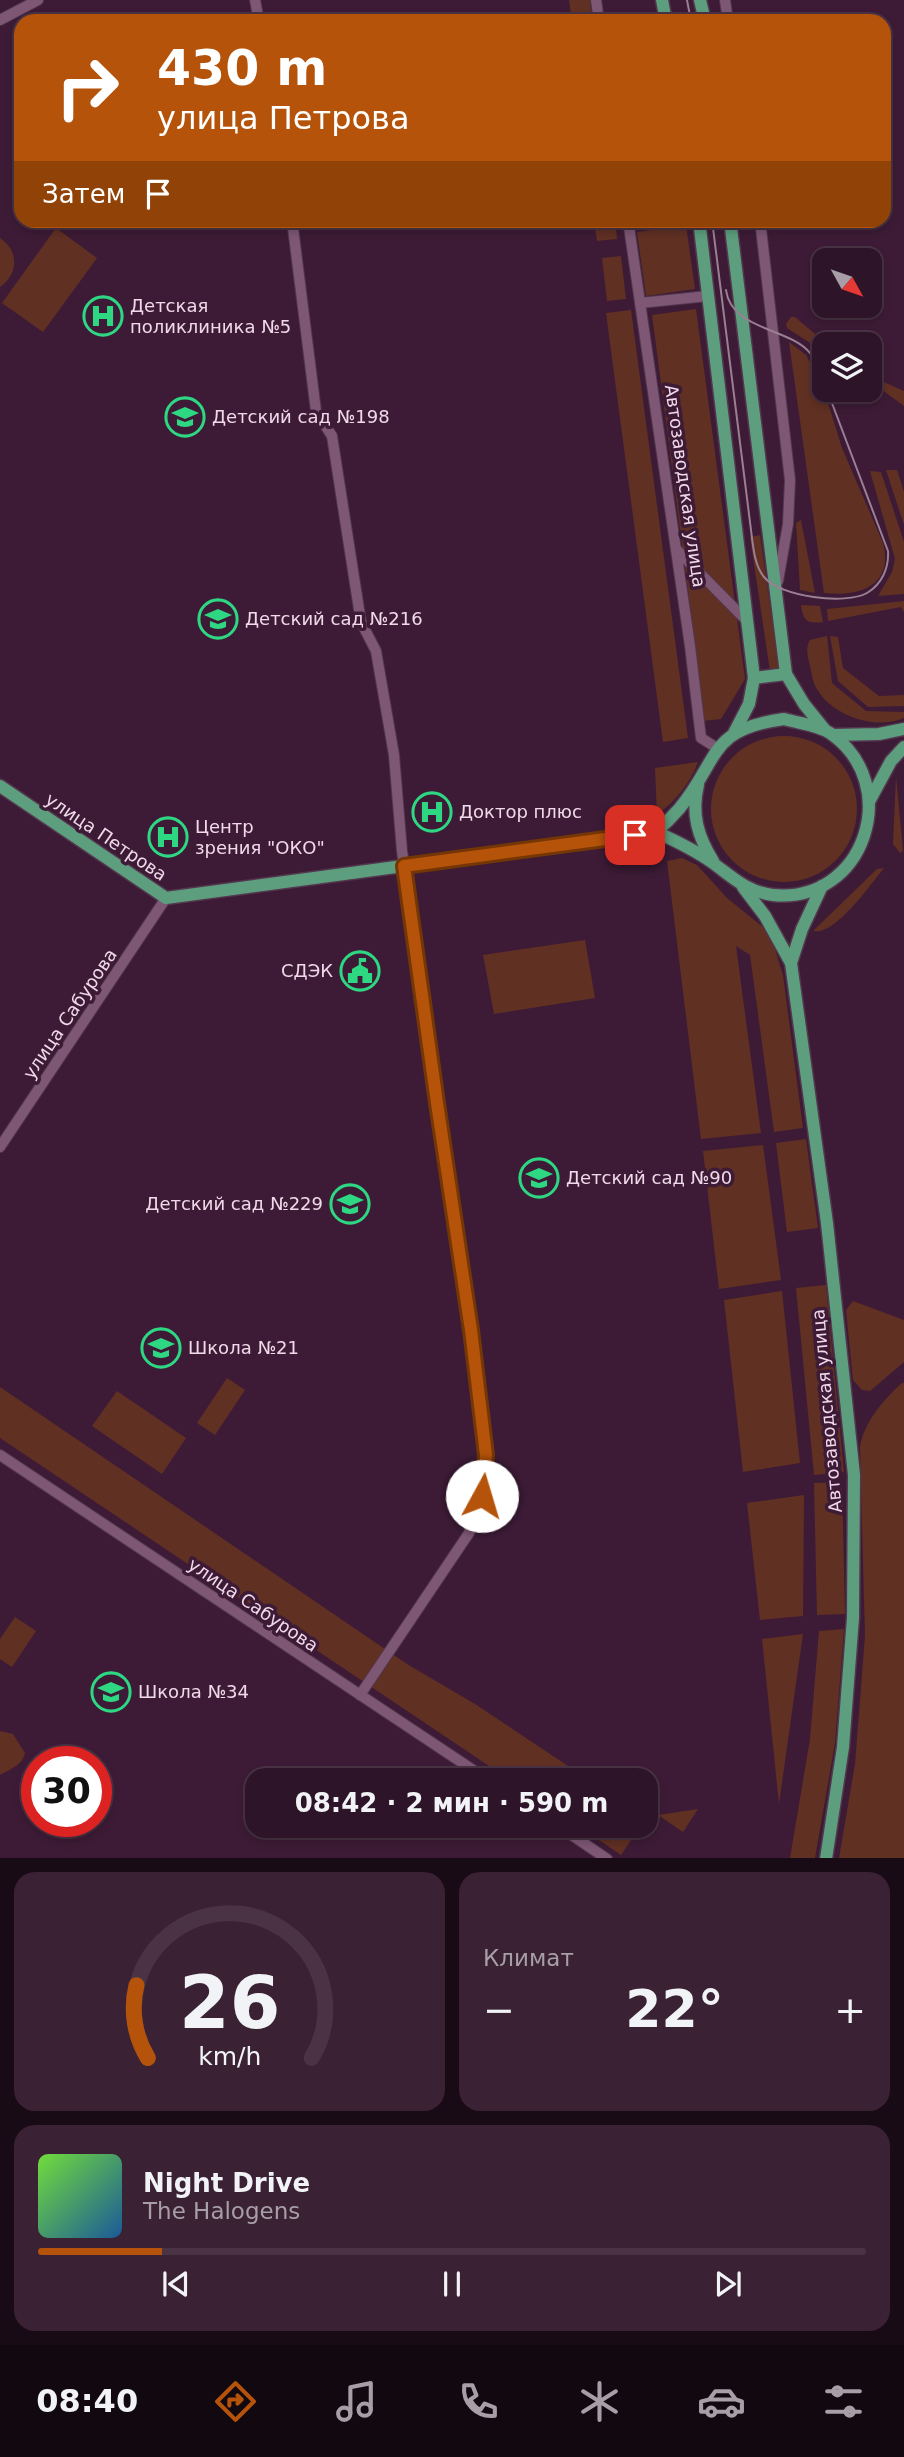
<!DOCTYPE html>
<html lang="ru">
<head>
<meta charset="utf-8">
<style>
  :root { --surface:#2e1428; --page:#3a2134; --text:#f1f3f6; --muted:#a79ea8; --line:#493345; --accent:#b45309 }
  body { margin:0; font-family:"DejaVu Sans",sans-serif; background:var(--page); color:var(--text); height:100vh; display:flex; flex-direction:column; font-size:26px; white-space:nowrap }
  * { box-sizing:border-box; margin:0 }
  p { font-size:23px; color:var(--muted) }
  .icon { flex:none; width:38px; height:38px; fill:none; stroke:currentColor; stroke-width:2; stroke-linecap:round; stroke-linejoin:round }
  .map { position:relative; height:1858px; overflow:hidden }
  .drawer { display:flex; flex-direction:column; gap:14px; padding:14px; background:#190b16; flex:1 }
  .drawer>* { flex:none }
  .hud { position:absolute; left:14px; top:14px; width:877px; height:214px; border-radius:21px; box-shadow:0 4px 10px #0003,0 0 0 2px var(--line); background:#b45309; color:#fff; overflow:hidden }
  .needle { width:46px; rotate:130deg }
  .tools { position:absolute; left:812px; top:248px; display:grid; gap:14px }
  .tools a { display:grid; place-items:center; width:70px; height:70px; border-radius:14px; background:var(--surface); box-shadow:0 4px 10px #0003,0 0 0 2px var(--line); font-size:35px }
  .speed { position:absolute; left:21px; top:1746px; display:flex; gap:14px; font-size:35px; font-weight:700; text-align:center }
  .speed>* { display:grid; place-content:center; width:91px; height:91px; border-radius:50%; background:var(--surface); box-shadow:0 4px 10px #0003,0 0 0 2px var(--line); line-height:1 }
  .speed .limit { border:10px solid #d22; background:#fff; color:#111 }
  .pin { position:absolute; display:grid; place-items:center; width:60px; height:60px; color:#fff; margin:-30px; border-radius:14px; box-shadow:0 4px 10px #0006 }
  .me { position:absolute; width:77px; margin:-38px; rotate:6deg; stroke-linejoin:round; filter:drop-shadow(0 0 5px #0008) }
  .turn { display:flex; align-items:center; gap:24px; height:147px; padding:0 28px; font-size:32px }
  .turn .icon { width:91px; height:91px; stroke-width:2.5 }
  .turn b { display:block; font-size:49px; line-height:60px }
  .then { display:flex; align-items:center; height:66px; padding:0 28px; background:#0003; gap:14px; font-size:26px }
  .big { font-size:52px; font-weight:600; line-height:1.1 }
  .drawer .tile { flex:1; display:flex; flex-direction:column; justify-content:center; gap:10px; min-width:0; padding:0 24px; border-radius:21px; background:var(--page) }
  .drawer .dial { align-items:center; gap:0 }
  .dial svg { height:182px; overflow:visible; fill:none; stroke:var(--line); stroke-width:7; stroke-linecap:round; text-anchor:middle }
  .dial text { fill:var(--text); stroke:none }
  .song { display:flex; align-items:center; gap:21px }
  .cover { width:84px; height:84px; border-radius:10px; background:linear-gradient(135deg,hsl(100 70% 55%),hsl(210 70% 35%)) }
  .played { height:7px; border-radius:4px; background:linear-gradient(90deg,var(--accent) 15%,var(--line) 15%) }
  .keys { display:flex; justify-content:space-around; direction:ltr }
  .heat { display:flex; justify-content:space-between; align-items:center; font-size:38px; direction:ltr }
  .drawer .tiles { flex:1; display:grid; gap:14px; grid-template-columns:1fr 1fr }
  .tile:last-child { grid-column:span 2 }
  .trip { position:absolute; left:245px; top:1768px; width:413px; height:70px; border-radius:21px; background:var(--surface); box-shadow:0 4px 10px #0003,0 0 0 2px var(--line); font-weight:600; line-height:70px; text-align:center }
  .menu { display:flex; height:112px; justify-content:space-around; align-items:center; background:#120810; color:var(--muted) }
  .menu .icon { width:49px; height:49px }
  .menu .selected { color:var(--accent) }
  .menu b { font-size:32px; color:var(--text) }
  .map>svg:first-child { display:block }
  .green { fill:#603023 }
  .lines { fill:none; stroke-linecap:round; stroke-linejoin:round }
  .minor-casing { stroke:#53374e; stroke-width:12 }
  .major-casing { stroke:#53374e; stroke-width:15 }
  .minor { stroke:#7e5775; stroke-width:10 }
  .major { stroke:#5c9e7e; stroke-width:12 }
  .tram { stroke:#9b7f94; stroke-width:2 }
  .route-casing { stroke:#753606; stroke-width:18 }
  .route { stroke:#b45309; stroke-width:12 }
  .labels { text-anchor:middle; stroke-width:7; stroke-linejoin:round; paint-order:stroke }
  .poi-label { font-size:18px; fill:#f0d9e9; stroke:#3d1b36; text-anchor:start }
  .street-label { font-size:18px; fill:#f0d9e9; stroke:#3d1b36 }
</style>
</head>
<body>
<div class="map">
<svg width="904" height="1859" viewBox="0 0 904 1859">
  <rect width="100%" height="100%" fill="#3d1b36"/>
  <g class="green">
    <path d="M569 0H590L592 21H572Z"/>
    <path d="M594 221H615L617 239 597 241Z"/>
    <path d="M686 225 695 289 646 296 637 232Z"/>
    <path d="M56 228 97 258 43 332 2 303Z"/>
    <path d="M0 238C19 251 19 273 0 287Z"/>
    <path d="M621 256 626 299 607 301 602 258Z"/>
    <path d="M696 309 745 679 721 719 703 721 687 582 652 315Z"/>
    <path d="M631 310 688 738 663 742 606 313Z"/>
    <path d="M791 317H795L828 345H824V352L787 328 786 324Z"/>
    <path d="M789 342 806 355 815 371 825 393 842 448 883 543C894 586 859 597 824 593Z"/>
    <path d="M870 376 904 391V406L870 381Z"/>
    <path d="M886 470H897L904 492V525Z"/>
    <path d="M870 471 881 472 904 542V594L878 596 892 572 895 559Z"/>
    <path d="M801 520 815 593 800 590 796 523Z"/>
    <path d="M760 535 779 668 776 672 770 671 750 537Z"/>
    <path d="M904 601V612L901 607 828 621 827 609Z"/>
    <path d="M801 605 820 606 823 622C807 624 803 621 801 605Z"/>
    <path d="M827 636 832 683 866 711 904 712V718C877 730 835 717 819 692 813 685 812 675 810 666 808 657 805 648 810 640Z"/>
    <path d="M830 636 838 637 843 668 879 696 904 695V706L868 707 838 681Z"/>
    <circle cx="784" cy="809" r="73"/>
    <path d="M698 762C690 784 675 801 657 815L655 768Z"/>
    <path d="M896 776 903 851 900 853 893 844Z"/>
    <path d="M682 858 697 865 727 898 763 927 772 939 783 975 803 1128 774 1132 750 955 736 946 761 1133 701 1139 667 861Z"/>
    <path d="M884 868C871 884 834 937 813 931L877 869Z"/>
    <path d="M585 940 595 998 494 1014 483 955Z"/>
    <path d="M806 1139 818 1228 787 1232 776 1143Z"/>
    <path d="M763 1145 781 1280 719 1289 703 1151Z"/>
    <path d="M826 1285 844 1472 814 1475 796 1288Z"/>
    <path d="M782 1291 800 1463 743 1472 724 1300Z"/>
    <path d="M853 1301 904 1320V1362L870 1391 862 1390 853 1380 846 1310Z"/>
    <path d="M227 1378 245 1390 215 1435 197 1423Z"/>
    <path d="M902 1383H904V1858H839L855 1764 865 1636 860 1447C864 1422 884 1399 902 1383Z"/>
    <path d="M0 1387 407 1664 475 1704 589 1780H510L0 1438Z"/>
    <path d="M117 1391 186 1438 162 1474 92 1426Z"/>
    <path d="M842 1482 845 1614 817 1615 814 1483Z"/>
    <path d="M804 1495 803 1616 760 1620 747 1503Z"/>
    <path d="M15 1617 36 1631 12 1667 0 1659V1639Z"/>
    <path d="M844 1629 835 1743 815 1858H790L810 1739 819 1631Z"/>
    <path d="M803 1634 779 1804 762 1639Z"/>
    <path d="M0 1731 13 1734 25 1753C22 1765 11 1769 0 1775Z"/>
    <path d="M698 1809 683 1832 658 1815Z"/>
    <path d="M577 1825H641L621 1855Z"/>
  </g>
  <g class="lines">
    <g class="minor-casing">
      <g id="minor">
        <path d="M255 0 259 21"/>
        <path d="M596 0 599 21"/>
        <path d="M725 0 728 21"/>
        <path d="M0 20 38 0"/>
        <path d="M292 220 316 411 332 436 361 622 376 651 394 755 402 851 471 1330 486 1455 482 1496 469 1533 360 1695"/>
        <path d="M628 220 690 646 701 738 717 748"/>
        <path d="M760 220 790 480 788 524 778 581"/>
        <path d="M640 303 708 296"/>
        <path d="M676 549 745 619"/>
        <path d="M0 1147 166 898"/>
        <path d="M0 1455 488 1780"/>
        <path d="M557 1825 607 1859"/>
      </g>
    </g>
    <g class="major-casing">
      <g id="major">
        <path d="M662 0 666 21"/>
        <path d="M700 0 705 21"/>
        <path d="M699 220 754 678 749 704 734 733"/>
        <path d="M730 220 786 674 804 704 825 730"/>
        <path d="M754 678 786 674"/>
        <path d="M784 719C798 723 818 725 830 733 904 784 865 904 773 895 747 892 732 877 713 863 695 850 676 841 656 832 664 825 672 817 679 809 720 760 707 729 784 719Z"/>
        <path d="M833 735 879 734 904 729"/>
        <path d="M698 785C691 814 698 837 713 861"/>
        <path d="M0 786 166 898 656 832"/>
        <path d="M870 800 891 761 904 747"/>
        <path d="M743 887 765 916 791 963 827 1223 854 1475 853 1618 843 1747 826 1859"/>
        <path d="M791 963 802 929 822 886"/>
      </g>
    </g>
    <use href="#minor" class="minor"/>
    <use href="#major" class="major"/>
    <g class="tram">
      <path d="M687 0 691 21"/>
      <path d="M712 220 751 530C753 545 754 565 764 577 780 597 846 605 867 593 882 584 889 568 888 551L827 390"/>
      <path d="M726 290C731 330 790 328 810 353 816 362 820 374 824 383"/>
    </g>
  </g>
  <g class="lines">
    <g class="route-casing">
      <path id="route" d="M482 1496 486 1455 471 1330 437 1103 404 866 635 835"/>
    </g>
    <use href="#route" class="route"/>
  </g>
  <defs>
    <g id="hospital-ring" transform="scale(2.0125)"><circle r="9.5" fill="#3d1b36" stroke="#2ed883" stroke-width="1.5"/><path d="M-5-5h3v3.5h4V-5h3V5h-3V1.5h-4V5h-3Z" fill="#2ed883"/></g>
    <g id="school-ring" transform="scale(2.0125)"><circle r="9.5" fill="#3d1b36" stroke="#2ed883" stroke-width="1.5"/><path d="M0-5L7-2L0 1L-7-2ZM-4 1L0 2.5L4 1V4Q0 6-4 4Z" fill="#2ed883"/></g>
    <g id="civic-ring" transform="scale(2.0125)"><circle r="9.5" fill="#3d1b36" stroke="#2ed883" stroke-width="1.5"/><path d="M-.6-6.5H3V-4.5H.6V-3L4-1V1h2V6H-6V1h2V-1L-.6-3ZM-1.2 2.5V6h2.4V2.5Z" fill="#2ed883"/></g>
  </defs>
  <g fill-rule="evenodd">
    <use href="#hospital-ring" x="103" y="316"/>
    <use href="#school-ring" x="185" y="417"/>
    <use href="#school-ring" x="218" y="619"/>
    <use href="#hospital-ring" x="432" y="812"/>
    <use href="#hospital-ring" x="168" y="837"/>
    <use href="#civic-ring" x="360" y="971"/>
    <use href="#school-ring" x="539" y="1178"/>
    <use href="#school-ring" x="350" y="1204"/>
    <use href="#school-ring" x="161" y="1348"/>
    <use href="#school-ring" x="111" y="1692"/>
  </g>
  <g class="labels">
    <g class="poi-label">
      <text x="130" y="312">Детская<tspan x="130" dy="21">поликлиника №5</tspan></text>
      <text x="212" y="423">Детский сад №198</text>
      <text x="245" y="625">Детский сад №216</text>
      <text x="459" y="818">Доктор плюс</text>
      <text x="195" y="833">Центр<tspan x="195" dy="21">зрения "ОКО"</tspan></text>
      <text x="333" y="977" text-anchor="end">СДЭК</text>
      <text x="566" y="1184">Детский сад №90</text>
      <text x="323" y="1210" text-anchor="end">Детский сад №229</text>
      <text x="188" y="1354">Школа №21</text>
      <text x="138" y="1698">Школа №34</text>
    </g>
    <g class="street-label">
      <text transform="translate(685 486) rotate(82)" y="6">Автозаводская улица</text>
      <text transform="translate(106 837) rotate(34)" y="6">улица Петрова</text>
      <text transform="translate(70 1014) rotate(-56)" y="6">улица Сабурова</text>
      <text transform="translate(827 1411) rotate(-95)" y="6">Автозаводская улица</text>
      <text transform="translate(253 1605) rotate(34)" y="6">улица Сабурова</text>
    </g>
  </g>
</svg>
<div class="tools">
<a><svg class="needle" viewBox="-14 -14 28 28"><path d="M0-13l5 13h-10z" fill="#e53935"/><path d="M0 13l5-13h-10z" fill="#a79ea8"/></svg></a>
<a><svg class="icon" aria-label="layers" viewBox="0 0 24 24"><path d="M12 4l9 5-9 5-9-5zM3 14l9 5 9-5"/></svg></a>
</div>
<div class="speed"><div class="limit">30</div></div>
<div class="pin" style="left:635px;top:835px;background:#d93025"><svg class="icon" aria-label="arrive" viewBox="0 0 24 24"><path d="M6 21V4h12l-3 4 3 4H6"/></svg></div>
<svg class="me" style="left:482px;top:1496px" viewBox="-20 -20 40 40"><circle r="19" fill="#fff"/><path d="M0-13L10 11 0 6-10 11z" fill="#b45309"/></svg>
<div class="trip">08:42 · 2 мин · 590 m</div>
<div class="hud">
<div class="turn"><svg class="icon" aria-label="right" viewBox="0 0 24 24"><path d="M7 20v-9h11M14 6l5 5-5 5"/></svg><div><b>430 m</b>улица Петрова</div></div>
<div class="then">Затем<svg class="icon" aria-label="arrive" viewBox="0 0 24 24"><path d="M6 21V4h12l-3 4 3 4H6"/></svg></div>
</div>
</div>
<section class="drawer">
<div class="tiles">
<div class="tile dial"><svg viewBox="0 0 100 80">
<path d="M14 69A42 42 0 1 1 86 69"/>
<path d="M14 69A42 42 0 0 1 9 37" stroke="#b45309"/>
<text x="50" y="56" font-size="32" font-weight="700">26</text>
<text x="50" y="72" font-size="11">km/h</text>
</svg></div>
<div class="tile"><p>Климат</p>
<div class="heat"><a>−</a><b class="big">22°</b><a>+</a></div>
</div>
<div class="tile">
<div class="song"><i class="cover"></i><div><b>Night Drive</b><p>The Halogens</p></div></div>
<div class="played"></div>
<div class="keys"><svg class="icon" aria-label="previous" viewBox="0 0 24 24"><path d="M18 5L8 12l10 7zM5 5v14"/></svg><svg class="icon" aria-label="pause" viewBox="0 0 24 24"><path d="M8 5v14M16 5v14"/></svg><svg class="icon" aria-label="next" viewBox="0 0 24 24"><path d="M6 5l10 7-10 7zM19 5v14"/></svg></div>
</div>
</div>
</section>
<nav class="menu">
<b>08:40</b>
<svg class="icon selected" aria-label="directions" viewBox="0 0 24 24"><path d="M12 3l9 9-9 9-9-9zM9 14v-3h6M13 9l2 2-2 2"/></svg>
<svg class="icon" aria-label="music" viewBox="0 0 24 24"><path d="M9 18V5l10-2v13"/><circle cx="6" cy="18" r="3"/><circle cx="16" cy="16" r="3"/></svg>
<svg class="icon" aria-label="phone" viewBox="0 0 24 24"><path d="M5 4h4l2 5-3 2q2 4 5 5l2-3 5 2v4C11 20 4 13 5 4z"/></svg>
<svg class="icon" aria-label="climate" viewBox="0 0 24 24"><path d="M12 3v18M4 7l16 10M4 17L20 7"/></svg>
<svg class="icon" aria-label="car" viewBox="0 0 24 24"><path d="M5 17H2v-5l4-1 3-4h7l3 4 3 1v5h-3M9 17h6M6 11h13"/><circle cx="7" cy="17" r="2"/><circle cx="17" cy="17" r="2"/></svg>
<svg class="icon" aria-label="filters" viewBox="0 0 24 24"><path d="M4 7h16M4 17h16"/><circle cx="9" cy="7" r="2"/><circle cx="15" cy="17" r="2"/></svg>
</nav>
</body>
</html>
